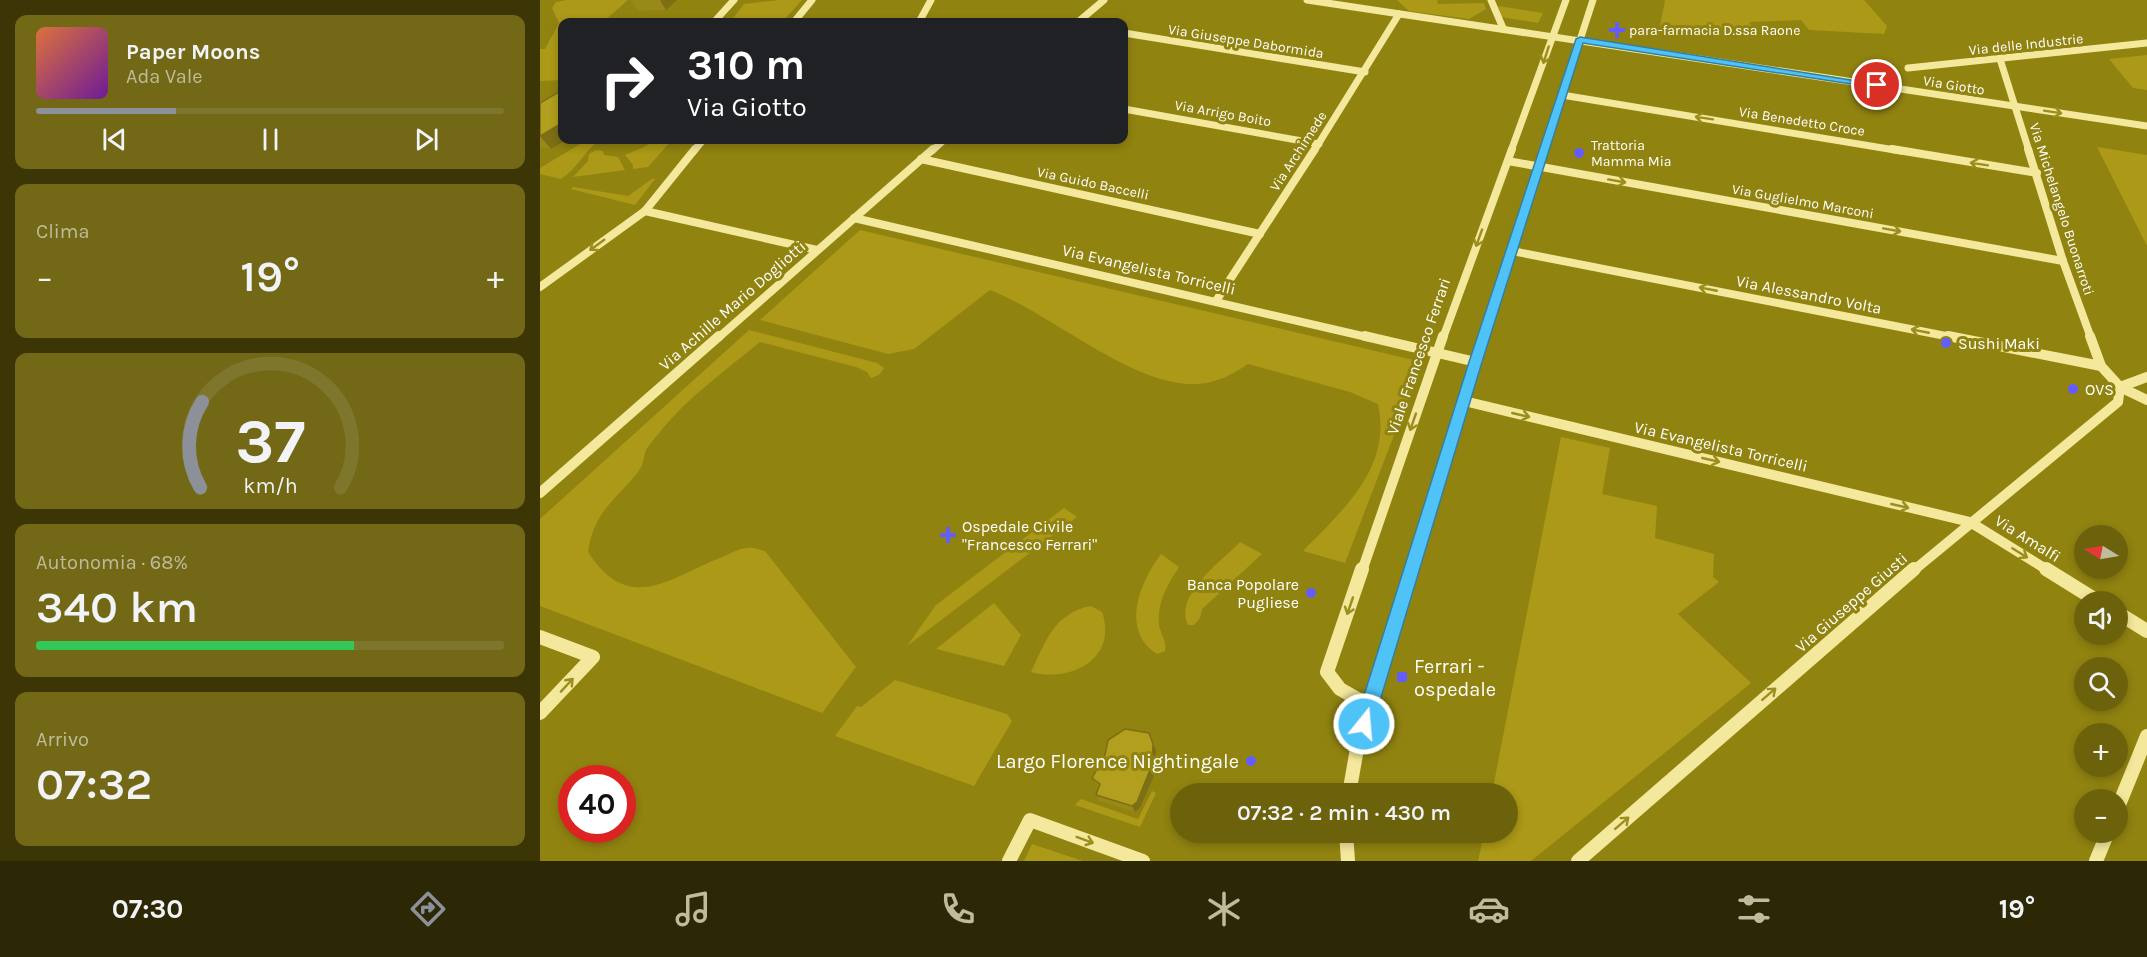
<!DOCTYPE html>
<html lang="it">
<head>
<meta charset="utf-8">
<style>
  :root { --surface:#6d620c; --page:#726815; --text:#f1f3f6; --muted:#bfbc9d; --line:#7f762d; --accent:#8c9099 }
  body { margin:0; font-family:Karla,sans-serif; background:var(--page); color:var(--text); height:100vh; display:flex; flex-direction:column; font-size:22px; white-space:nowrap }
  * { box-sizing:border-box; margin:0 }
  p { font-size:20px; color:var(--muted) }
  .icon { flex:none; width:33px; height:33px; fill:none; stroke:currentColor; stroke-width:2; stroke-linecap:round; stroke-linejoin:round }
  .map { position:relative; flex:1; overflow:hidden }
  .side { display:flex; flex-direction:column; gap:15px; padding:15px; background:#3c3607; width:540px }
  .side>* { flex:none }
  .guide { position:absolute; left:18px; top:18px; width:570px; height:126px; border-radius:12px; box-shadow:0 3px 9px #0003; background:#202124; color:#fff; overflow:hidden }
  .needle { width:39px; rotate:281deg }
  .tools { position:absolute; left:1534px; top:525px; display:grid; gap:12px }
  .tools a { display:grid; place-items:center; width:54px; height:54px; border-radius:50%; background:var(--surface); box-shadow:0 3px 9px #0003; font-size:30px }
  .speed { position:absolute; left:18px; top:765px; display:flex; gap:12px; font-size:30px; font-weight:700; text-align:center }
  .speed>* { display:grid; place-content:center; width:78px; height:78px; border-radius:50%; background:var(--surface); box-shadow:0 3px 9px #0003; line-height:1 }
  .speed .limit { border:9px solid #d22; background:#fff; color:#111 }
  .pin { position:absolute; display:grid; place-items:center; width:51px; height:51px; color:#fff; margin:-26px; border:3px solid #fff; border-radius:50%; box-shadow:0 2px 6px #0007 }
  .me { position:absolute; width:66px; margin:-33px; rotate:17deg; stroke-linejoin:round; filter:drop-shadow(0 0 4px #0008) }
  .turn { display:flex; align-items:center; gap:21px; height:126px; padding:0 30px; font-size:27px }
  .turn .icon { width:78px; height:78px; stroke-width:2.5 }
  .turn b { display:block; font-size:42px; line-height:51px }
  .big { font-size:45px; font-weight:600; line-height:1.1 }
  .side .widget { flex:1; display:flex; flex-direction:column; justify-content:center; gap:9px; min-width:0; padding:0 21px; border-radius:12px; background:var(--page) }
  .side .dial { align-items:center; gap:0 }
  .dial svg { height:156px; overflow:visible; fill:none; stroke:var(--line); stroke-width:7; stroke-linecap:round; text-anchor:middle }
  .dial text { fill:var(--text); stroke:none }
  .song { display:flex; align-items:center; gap:18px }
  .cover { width:72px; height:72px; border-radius:9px; background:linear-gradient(135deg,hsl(20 70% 55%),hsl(280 70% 35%)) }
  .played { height:6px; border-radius:3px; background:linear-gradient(90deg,var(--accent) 30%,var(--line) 30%) }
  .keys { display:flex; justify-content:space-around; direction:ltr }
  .heat { display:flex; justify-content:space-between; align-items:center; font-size:33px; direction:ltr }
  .charge { height:9px; border-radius:4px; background:linear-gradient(90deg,#34c759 68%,var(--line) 0) }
  .trip { position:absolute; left:630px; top:783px; width:348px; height:60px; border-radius:30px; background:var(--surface); box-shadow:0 3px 9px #0003; font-weight:600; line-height:60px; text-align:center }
  .tab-bar { display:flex; height:96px; justify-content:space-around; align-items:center; background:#2c2705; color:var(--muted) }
  .tab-bar .icon { width:42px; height:42px }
  .tab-bar .current { color:var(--accent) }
  .tab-bar b { font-size:27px; color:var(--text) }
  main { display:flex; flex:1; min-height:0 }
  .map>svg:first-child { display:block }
  .green { fill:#ac9917 }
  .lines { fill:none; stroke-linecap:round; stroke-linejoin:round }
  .minor-far3 { stroke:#f3e89b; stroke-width:7 }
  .minor-far2 { stroke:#f3e89b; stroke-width:8 }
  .minor-far1 { stroke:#f3e89b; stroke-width:10 }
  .minor { stroke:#f3e89b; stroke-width:14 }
  .wall { fill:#988919 }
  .shaded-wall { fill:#7c6f14 }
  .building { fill:#b19f1d; stroke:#7c6f14; stroke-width:1.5 }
  .oneway { stroke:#9b8d1e }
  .route { fill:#4fc3f7; stroke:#337fa1; stroke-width:1.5 }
  .poi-dot { fill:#635dff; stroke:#918310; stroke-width:2 }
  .labels { text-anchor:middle; stroke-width:6; stroke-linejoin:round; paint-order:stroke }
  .far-poi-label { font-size:14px; fill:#fff; stroke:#918310; text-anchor:start }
  .far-street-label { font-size:14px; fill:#fff; stroke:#918310 }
  .street-label { font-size:16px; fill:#fff; stroke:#918310 }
  .poi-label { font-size:16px; fill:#fff; stroke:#918310; text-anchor:start }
  .near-poi-label { font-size:20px; fill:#fff; stroke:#918310; text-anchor:start }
</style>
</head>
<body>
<main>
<section class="side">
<div class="widget">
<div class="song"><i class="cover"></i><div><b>Paper Moons</b><p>Ada Vale</p></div></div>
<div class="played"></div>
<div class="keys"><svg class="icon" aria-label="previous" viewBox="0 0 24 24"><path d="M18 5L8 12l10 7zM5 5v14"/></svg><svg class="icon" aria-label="pause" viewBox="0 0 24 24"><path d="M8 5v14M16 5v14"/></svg><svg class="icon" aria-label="next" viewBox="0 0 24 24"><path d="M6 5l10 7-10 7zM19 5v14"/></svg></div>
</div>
<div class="widget"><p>Clima</p>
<div class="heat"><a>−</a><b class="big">19°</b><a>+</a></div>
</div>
<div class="widget dial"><svg viewBox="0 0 100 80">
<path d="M14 69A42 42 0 1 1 86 69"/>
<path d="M14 69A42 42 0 0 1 15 25" stroke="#8c9099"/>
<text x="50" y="56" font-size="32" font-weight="700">37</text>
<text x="50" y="72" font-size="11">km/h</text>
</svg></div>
<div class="widget"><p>Autonomia · 68%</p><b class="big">340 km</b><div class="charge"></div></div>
<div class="widget"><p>Arrivo</p><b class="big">07:32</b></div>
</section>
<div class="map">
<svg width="1607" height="861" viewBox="0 0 1607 861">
  <rect width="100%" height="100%" fill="#918310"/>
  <g class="green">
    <path d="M27 0H88L63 22H22V80L0 81V49H5L19 23 12 8 16 2Z"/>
    <path d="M239 0H262L242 22H190L204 4Z"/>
    <path d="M857 0H897L898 4 944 3 946 9 929 19 869 11Z"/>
    <path d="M1125 0H1324L1347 26 1344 34 1269 30 1261 20 1209 22 1216 33 1167 34 1120 26Z"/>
    <path d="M958 6 1003 13 998 23 967 18 962 17Z"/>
    <path d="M1607 55V90L1593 88 1569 59Z"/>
    <path d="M47 140 58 141C43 153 37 169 21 179L0 174V168Z"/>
    <path d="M114 140H132L108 167 93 169V165L85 155 106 146Z"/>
    <path d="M1557 147 1607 155V246Z"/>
    <path d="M56 150 63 151 64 155 78 157 85 170 33 177 48 161 49 154Z"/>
    <path d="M112 179H115L95 205 31 189 33 187 88 196Z"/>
    <path d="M320 230 882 362 805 563 763 551C803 510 852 468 838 404L810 392 708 364C693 374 677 383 658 384 594 388 512 314 450 290L374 349 348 354 220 320Z"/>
    <path d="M209 330 337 363 344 368 339 375 331 378 327 372 316 367 220 342C187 369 150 396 123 428 118 435 110 443 106 450 103 458 104 465 98 472 75 501 54 511 48 552 90 617 131 576 185 556 191 553 200 548 207 548 212 547 220 550 225 551L316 667 282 713 0 606V519Z"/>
    <path d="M1021 437 1070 448 1062 494 1117 506 1115 538 1174 554 1173 577 1179 582 1138 614 1211 683 991 861H938L944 833 968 832V794L952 793Z"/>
    <path d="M524 508 537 517 367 646 396 605Z"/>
    <path d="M700 542 722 554 662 609 660 618 654 625H648C634 594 681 562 700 542Z"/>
    <path d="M621 554 639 567C628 584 617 602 619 624 620 634 627 640 625 651L617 654C580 630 600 582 621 554Z"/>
    <path d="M454 603 481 635 464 666 396 649Z"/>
    <path d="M551 606 562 612C578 658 532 683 491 672 506 641 514 613 551 606Z"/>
    <path d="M355 680 467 714 472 721 434 786 295 736 317 706 321 707Z"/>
    <path d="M612 791 616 793 600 827 535 805 541 799 598 819Z"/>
    <path d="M492 844 543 861H484Z"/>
  </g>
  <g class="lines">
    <g class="minor-far3">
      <path d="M767 0 1607 126"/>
      <path d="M951 0 963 28"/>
      <path d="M174 22 194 0"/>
      <path d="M254 22 272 0"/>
      <path d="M379 22 391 0"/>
      <path d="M538 22 564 0"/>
      <path d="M584 33 825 72"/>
      <path d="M1460 59 1489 151"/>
      <path d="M1368 68 1607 43"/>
      <path d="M1022 95 1361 151"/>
      <path d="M584 109 779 144"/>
      <path d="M154 151 163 140"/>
      <path d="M392 151 404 140"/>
      <path d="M774 151 859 14"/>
      <path d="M971 151 1026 0"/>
      <path d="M1004 151 1053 0"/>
    </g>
    <g class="minor-far2">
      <path d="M1352 149 1497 173"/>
      <path d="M1488 149 1523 261 1551 338"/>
      <path d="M381 159 720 234"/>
      <path d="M968 161 1523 261"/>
      <path d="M105 211 277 250"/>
      <path d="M314 218 831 338"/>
      <path d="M972 251 1416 338"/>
      <path d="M0 287 105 211 155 149"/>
      <path d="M676 301 775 149"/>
      <path d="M178 338 393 149"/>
      <path d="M903 338 972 149"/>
      <path d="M944 338 1005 149"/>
    </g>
    <g class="minor-far1">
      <path d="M825 336 936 362"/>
      <path d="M1408 336 1561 366"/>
      <path d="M1580 387 1607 400"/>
      <path d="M1580 387 1607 377"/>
      <path d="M924 401 1430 522 1509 571"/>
      <path d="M0 493 179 336"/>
      <path d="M822 571 903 336"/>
      <path d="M872 571 944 336"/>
      <path d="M1373 571 1578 402 1580 387 1561 366 1550 336"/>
    </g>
    <g class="minor">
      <path d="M822 569 787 672 800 689 830 706"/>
      <path d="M1506 569 1559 602"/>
      <path d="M1578 613 1607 631"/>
      <path d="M0 637 53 657 0 713"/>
      <path d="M809 794 818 743 872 569"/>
      <path d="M1578 807 1607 736"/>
      <path d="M806 832 808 861"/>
      <path d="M469 861 490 820 603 861"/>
      <path d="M1038 861 1374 569"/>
      <path d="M1556 861 1568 832"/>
    </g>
  </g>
  <g class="wall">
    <path d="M91 0H137L126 10 98 11Z"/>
    <path d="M0 103 11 149 0 147Z"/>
    <path d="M609 733 616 750V771L600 808 595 812 560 801 556 795 559 786 556 784 552 778Z"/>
  </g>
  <g class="shaded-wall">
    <path d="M120 0H137L126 10Z"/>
    <path d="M22 123V140H26L11 149 0 136Z"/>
    <path d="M613 744 616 750V771L600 808 595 812 592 806Z"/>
  </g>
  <g class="building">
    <path d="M22 90V123L0 136V103Z"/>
    <path d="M585 729 609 733 613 744 612 765 597 802 592 806 556 795 560 784 552 778 565 755 568 740Z"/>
  </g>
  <defs><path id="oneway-shaft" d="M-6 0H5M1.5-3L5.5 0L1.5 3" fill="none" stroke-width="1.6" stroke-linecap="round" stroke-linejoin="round" transform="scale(1.5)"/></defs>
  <g class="oneway">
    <use href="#oneway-shaft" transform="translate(1006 55) rotate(108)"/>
    <use href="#oneway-shaft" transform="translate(1513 112) rotate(9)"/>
    <use href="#oneway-shaft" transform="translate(1164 118) rotate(-171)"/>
    <use href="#oneway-shaft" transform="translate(1439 164) rotate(-171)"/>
    <use href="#oneway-shaft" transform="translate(1077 181) rotate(10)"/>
    <use href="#oneway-shaft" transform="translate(1352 230) rotate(10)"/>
    <use href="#oneway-shaft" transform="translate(939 238) rotate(110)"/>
    <use href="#oneway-shaft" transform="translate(57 245) rotate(144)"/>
    <use href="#oneway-shaft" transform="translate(1168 289) rotate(-169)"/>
    <use href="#oneway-shaft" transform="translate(1380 331) rotate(-169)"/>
    <use href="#oneway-shaft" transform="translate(981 415) rotate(13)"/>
    <use href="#oneway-shaft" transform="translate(873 422) rotate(109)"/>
    <use href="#oneway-shaft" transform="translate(1171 460) rotate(13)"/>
    <use href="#oneway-shaft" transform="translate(1360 506) rotate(13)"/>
    <use href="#oneway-shaft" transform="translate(1480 553) rotate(32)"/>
    <use href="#oneway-shaft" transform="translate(810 606) rotate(109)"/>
    <use href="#oneway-shaft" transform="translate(27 685) rotate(-47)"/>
    <use href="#oneway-shaft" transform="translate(1229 694) rotate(-41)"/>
    <use href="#oneway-shaft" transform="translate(1082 823) rotate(-41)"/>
    <use href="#oneway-shaft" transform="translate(545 840) rotate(20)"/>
  </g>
  <path class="route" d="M1040 37 1342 85 1337 88 1043 43 942 362 833 724 830 730 824 733 818 730 815 724 929 362 1036 39Z"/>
  <g class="poi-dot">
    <path d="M1074 21h6v6h6v6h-6v6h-6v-6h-6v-6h6z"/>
    <circle cx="1039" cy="153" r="6"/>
    <circle cx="1406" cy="343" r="6"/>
    <circle cx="1533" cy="389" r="6"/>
    <path d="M405 526h6v6h6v6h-6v6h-6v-6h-6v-6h6z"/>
    <circle cx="771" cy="593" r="6"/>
    <rect x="856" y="671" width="12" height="12" rx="3"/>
    <circle cx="711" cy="761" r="6"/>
  </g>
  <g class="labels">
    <g class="far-poi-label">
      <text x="1089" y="35">para-farmacia D.ssa Raone</text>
      <text x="1051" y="150">Trattoria<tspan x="1051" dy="16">Mamma Mia</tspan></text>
    </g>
    <g class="far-street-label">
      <text transform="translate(706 41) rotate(9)" y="5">Via Giuseppe Dabormida</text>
      <text transform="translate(1486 44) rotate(-6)" y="5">Via delle Industrie</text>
      <text transform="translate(1414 85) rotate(9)" y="5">Via Giotto</text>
      <text transform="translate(683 113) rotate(10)" y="5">Via Arrigo Boito</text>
      <text transform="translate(1262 121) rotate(9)" y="5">Via Benedetto Croce</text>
      <text transform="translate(758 151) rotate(-57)" y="5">Via Archimede</text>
      <text transform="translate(553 183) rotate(12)" y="5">Via Guido Baccelli</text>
      <text transform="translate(1263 201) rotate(10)" y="5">Via Guglielmo Marconi</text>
      <text transform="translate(1522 209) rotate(72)" y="5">Via Michelangelo Buonarroti</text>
    </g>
    <g class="street-label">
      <text transform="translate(609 269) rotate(13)" y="6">Via Evangelista Torricelli</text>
      <text transform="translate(1269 294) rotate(11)" y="6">Via Alessandro Volta</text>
      <text transform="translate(192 305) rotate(-41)" y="6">Via Achille Mario Dogliotti</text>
      <text transform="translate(878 356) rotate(-71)" y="6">Viale Francesco Ferrari</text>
      <text transform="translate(1181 446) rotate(13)" y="6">Via Evangelista Torricelli</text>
      <text transform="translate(1488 538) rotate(32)" y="6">Via Amalfi</text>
      <text transform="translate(1311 602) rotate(-41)" y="6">Via Giuseppe Giusti</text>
    </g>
    <g class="poi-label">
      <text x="1418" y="349">Sushi Maki</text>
      <text x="1545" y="395">OVS</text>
      <text x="422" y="532">Ospedale Civile<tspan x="422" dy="18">"Francesco Ferrari"</tspan></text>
      <text x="759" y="590" text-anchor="end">Banca Popolare<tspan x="759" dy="18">Pugliese</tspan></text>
    </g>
    <g class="near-poi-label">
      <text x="874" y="673">Ferrari -<tspan x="874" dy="23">ospedale</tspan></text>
      <text x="699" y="768" text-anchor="end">Largo Florence Nightingale</text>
    </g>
  </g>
</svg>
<div class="tools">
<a><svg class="needle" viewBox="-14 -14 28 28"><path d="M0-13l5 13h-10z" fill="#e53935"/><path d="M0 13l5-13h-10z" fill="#bfbc9d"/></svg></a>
<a><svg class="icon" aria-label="sound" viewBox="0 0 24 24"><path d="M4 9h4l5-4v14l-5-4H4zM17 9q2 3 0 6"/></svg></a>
<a><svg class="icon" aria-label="search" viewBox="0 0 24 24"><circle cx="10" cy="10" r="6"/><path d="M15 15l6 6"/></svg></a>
<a>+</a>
<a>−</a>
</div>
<div class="speed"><div class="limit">40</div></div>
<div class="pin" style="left:1337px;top:85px;background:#d93025"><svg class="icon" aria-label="arrive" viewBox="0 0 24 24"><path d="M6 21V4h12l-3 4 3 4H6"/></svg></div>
<svg class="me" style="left:824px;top:724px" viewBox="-20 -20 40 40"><circle r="17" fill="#4fc3f7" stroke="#fff" stroke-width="3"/><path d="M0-11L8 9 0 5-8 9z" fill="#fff"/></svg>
<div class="trip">07:32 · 2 min · 430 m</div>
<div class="guide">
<div class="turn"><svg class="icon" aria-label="right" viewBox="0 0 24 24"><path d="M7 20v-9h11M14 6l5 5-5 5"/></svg><div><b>310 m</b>Via Giotto</div></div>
</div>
</div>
</main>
<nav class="tab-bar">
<b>07:30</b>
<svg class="icon current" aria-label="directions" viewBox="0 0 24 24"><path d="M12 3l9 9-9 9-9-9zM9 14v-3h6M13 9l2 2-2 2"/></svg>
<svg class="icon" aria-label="music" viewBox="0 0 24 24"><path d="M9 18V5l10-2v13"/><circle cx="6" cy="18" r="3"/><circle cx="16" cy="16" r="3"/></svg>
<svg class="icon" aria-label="phone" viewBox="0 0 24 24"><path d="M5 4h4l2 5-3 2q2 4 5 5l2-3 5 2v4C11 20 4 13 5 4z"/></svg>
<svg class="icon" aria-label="climate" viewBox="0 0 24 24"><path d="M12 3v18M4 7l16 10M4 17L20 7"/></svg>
<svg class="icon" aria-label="car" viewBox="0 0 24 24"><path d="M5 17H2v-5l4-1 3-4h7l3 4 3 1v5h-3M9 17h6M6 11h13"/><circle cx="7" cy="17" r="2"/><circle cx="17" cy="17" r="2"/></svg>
<svg class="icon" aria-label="filters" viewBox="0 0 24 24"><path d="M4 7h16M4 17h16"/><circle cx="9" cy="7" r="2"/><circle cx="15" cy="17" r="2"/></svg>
<b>19°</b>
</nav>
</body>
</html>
